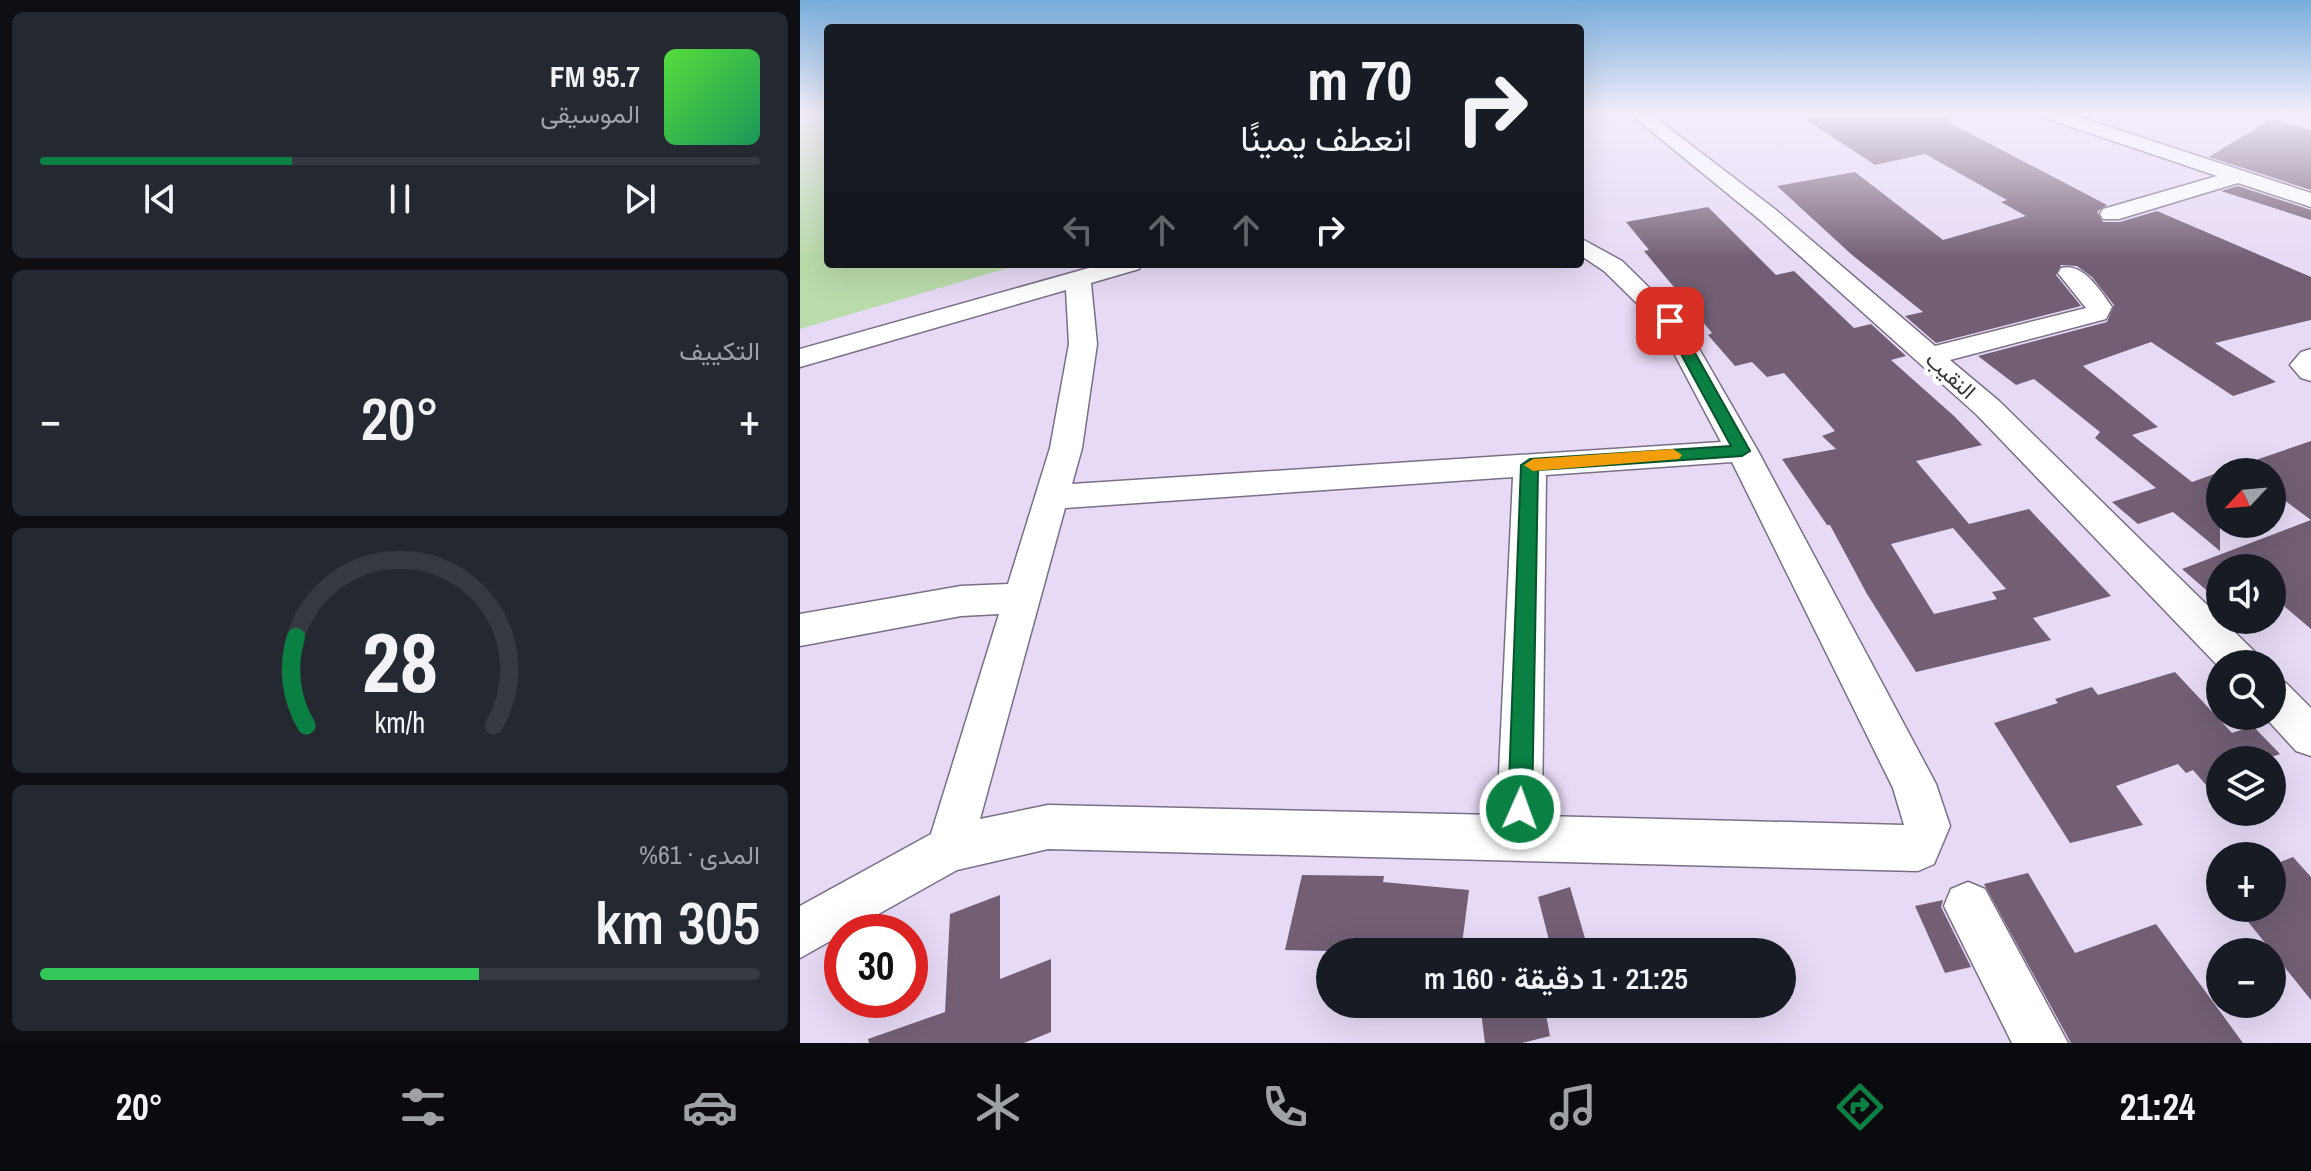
<!DOCTYPE html>
<html lang="ar">
<head>
<meta charset="utf-8">
<style>
  :root { --surface:#171b24; --page:#242831; --text:#f1f3f6; --muted:#9ea1a6; --line:#363941; --accent:#0b8043 }
  body { margin:0; font-family:"Archivo Narrow",Vazirmatn,sans-serif; background:var(--page); color:var(--text); direction:rtl; height:100vh; display:flex; flex-direction:column; font-size:30px; white-space:nowrap }
  * { box-sizing:border-box; margin:0 }
  p { font-size:26px; color:var(--muted) }
  .icon { flex:none; width:44px; height:44px; fill:none; stroke:currentColor; stroke-width:2; stroke-linecap:round; stroke-linejoin:round }
  .map { position:relative; flex:1; overflow:hidden; direction:ltr }
  .panel { display:flex; flex-direction:column; gap:12px; padding:12px; background:#0d0f14; width:800px }
  .panel>* { flex:none }
  .hud { position:absolute; left:24px; top:24px; width:760px; height:244px; border-radius:8px; box-shadow:0 8px 32px #0002; direction:rtl; background:#171b24; color:var(--text); overflow:hidden }
  .needle { width:52px; rotate:244deg }
  .buttons { position:absolute; left:1406px; top:458px; display:grid; gap:16px }
  .buttons a { display:grid; place-items:center; width:80px; height:80px; border-radius:50%; background:var(--surface); box-shadow:0 8px 32px #0002; font-size:40px }
  .speed { position:absolute; left:24px; top:914px; display:flex; gap:16px; font-size:40px; font-weight:700; text-align:center }
  .speed>* { display:grid; place-content:center; width:104px; height:104px; border-radius:50%; background:var(--surface); box-shadow:0 8px 32px #0002; line-height:1 }
  .speed .limit { border:12px solid #d22; background:#fff; color:#111 }
  .pin { position:absolute; display:grid; place-items:center; width:68px; height:68px; color:#fff; margin:-34px; border-radius:16px; box-shadow:0 4px 12px #0006 }
  .me { position:absolute; width:88px; margin:-44px; rotate:2deg; stroke-linejoin:round; filter:drop-shadow(0 0 6px #0008) }
  .turn { display:flex; align-items:center; gap:28px; height:168px; padding:0 40px; font-size:36px }
  .turn .icon { width:104px; height:104px; stroke-width:2.5 }
  .turn b { display:block; font-size:56px; line-height:68px }
  .lanes { display:flex; align-items:center; height:76px; padding:0 40px; background:#0003; justify-content:center; gap:40px; direction:ltr }
  .lanes .off { opacity:.35 }
  .big { font-size:60px; font-weight:600; line-height:1.1 }
  .panel .card { flex:1; display:flex; flex-direction:column; justify-content:center; gap:12px; min-width:0; padding:0 28px; border-radius:12px; background:var(--page) }
  .panel .dial { align-items:center; gap:0 }
  .dial svg { height:208px; overflow:visible; fill:none; stroke:var(--line); stroke-width:7; stroke-linecap:round; text-anchor:middle }
  .dial text { fill:var(--text); stroke:none }
  .song { display:flex; align-items:center; gap:24px }
  .cover { width:96px; height:96px; border-radius:12px; background:linear-gradient(135deg,hsl(110 70% 55%),hsl(150 70% 35%)) }
  .played { height:8px; border-radius:4px; background:linear-gradient(90deg,var(--accent) 35%,var(--line) 35%) }
  .keys { display:flex; justify-content:space-around; direction:ltr }
  .heat { display:flex; justify-content:space-between; align-items:center; font-size:44px; direction:ltr }
  .charge { height:12px; border-radius:6px; background:linear-gradient(90deg,#34c759 61%,var(--line) 0) }
  .trip { position:absolute; left:516px; top:938px; width:480px; height:80px; border-radius:40px; background:var(--surface); box-shadow:0 8px 32px #0002; font-weight:600; line-height:80px; text-align:center; direction:rtl }
  .tabs { display:flex; height:128px; justify-content:space-around; align-items:center; background:#090b0e; color:var(--muted) }
  .tabs .icon { width:56px; height:56px }
  .tabs .selected { color:var(--accent) }
  .tabs b { font-size:36px; color:var(--text) }
  main { display:flex; flex:1; min-height:0 }
  .map>svg:first-child { display:block }
  .green { fill:#badcab }
  .building { fill:#725f74; fill-rule:evenodd }
  .lines { fill:none; stroke-linecap:round; stroke-linejoin:round }
  .street-casing { stroke:#7b6e87; stroke-width:3 }
  .street { fill:#fff; fill-rule:evenodd }
  .route { fill:#0b8043; stroke:#07532c; stroke-width:2 }
  .slow { fill:#f59e0b }
  .labels { text-anchor:middle; stroke-width:8; stroke-linejoin:round; paint-order:stroke }
  .street-label { font-size:22px; fill:#39343e; stroke:#fff }
</style>
</head>
<body>
<main>
<div class="map">
<svg width="1511" height="1043" viewBox="0 0 1511 1043">
  <rect width="100%" height="100%" fill="#e7daf6"/>
  <path class="green" d="M0 113H28V264H221L0 329Z"/>
  <g class="building">
    <path d="M996 113H1152L1148 122 1307 205 1297 212 1303 222H1320L1357 211 1511 277V320L1415 343 1476 382 1433 396 1351 342 1283 366 1358 427 1332 435 1392 482 1420 472V551L1373 512 1338 524 1312 502 1356 488 1295 438 1300 432 1234 379 1216 385 1178 356 1307 322 1314 305 1292 277 1277 266 1261 265 1256 275 1281 306 1136 343 1105 316 1123 312 1051 254 977 186 1055 172 1143 240 1226 216 1201 202 1207 200 1125 154 1075 165Z"/>
    <path d="M1471 119 1511 130V190L1409 157Z"/>
    <path d="M1438 186 1511 210V220L1421 191Z"/>
    <path d="M908 207 976 275 994 271 1054 328 1071 324 1106 356 1091 360 1154 416 1182 445 1116 461 1169 524 1229 509 1311 596 1233 618 1251 640 1116 672 1067 594 1030 525H1027L982 459 1036 449 1022 436 1035 431 984 373 967 377 952 362 935 366 908 335 912 333 844 251 849 250 826 222ZM1153 528 1206 589 1192 592 1197 599 1134 614 1091 544Z"/>
    <path d="M1511 441V629L1472 596V568H1420V602L1382 569 1511 520 1472 491V472H1446L1438 466Z"/>
    <path d="M1375 672 1432 733 1453 726 1480 754 1463 760H1420V801L1393 770 1386 773 1378 764 1316 786 1343 825 1270 843 1194 723 1258 703 1255 699 1292 687 1298 695Z"/>
    <path d="M1493 857 1511 877V1000L1437 908H1472V865Z"/>
    <path d="M1228 873 1275 953 1356 924 1443 1043H1271L1184 884Z"/>
    <path d="M502 875 584 876 583 882 669 890 661 952 573 945 572 952 485 950Z"/>
    <path d="M770 887 789 952H752L738 897Z"/>
    <path d="M200 895V979L251 959V1032L224 1043H69L68 1039 145 1012 150 914Z"/>
    <path d="M1143 900 1141 907 1171 967 1145 973 1115 906Z"/>
    <path d="M680 1004H744L750 1036 722 1043H685Z"/>
  </g>
  <g class="lines">
    <g class="street-casing">
      <g id="street">
        <path d="M829 113H849L976 210 1135 346 1286 308 1258 273 1261 268C1283 262 1300 290 1312 307L1306 319 1150 360 1199 401 1455 652 1461 664H1420V668L1177 415 960 220Z"/>
        <path d="M1240 113H1267L1511 193V207L1438 183 1319 219H1303L1300 214 1303 209 1417 176 1242 117Z"/>
        <path d="M780 238 822 261 883 321 958 451 1136 784 1150 826 1134 864 1118 871 248 849 157 870 0 958V906L131 834 199 614 161 616 0 646V614L161 586 208 584 250 448 269 344 266 290 0 367V349L303 264H342L339 269 291 283 297 344 282 448 272 484 921 442 859 325 804 271 780 255ZM932 462 1093 788 1104 825 742 816 746 475ZM713 477 697 815 248 805 180 819 265 508Z"/>
        <path d="M1511 349V381L1501 378 1490 365 1501 352Z"/>
        <path d="M1472 678 1486 683 1511 708V756L1496 751 1464 716H1472Z"/>
        <path d="M1168 882 1185 889 1268 1043H1212L1144 906 1151 889Z"/>
      </g>
    </g>
    <use href="#street" class="street"/>
  </g>
  <linearGradient id="sky" x2="0" y2="1"><stop stop-color="#77addb"/><stop offset="0.44" stop-color="#f4eefb"/><stop offset="1" stop-color="#f4eefb" stop-opacity="0"/></linearGradient>
  <rect width="1511" height="259" fill="url(#sky)"/>
  <path class="route" d="M870 317 877 321 950 451 942 456 738 470 732 809 728 817 720 821 712 817 708 809 721 465 730 459 931 446 863 321Z"/>
  <path class="slow" d="M873 449 882 455 879 459 733 471 724 465 733 459Z"/>
  <g class="labels">
    <g class="street-label">
      <text transform="translate(1151 375) rotate(42)" y="8">النقيب</text>
    </g>
  </g>
</svg>
<div class="buttons">
<a><svg class="needle" viewBox="-14 -14 28 28"><path d="M0-13l5 13h-10z" fill="#e53935"/><path d="M0 13l5-13h-10z" fill="#9ea1a6"/></svg></a>
<a><svg class="icon" aria-label="sound" viewBox="0 0 24 24"><path d="M4 9h4l5-4v14l-5-4H4zM17 9q2 3 0 6"/></svg></a>
<a><svg class="icon" aria-label="search" viewBox="0 0 24 24"><circle cx="10" cy="10" r="6"/><path d="M15 15l6 6"/></svg></a>
<a><svg class="icon" aria-label="layers" viewBox="0 0 24 24"><path d="M12 4l9 5-9 5-9-5zM3 14l9 5 9-5"/></svg></a>
<a>+</a>
<a>−</a>
</div>
<div class="speed"><div class="limit">30</div></div>
<div class="pin" style="left:870px;top:321px;background:#d93025"><svg class="icon" aria-label="arrive" viewBox="0 0 24 24"><path d="M6 21V4h12l-3 4 3 4H6"/></svg></div>
<svg class="me" style="left:720px;top:809px" viewBox="-20 -20 40 40"><circle r="17" fill="#0b8043" stroke="#fff" stroke-width="3"/><path d="M0-11L8 9 0 5-8 9z" fill="#fff"/></svg>
<div class="trip">21:25 · 1 دقيقة · 160 m</div>
<div class="hud">
<div class="turn"><svg class="icon" aria-label="right" viewBox="0 0 24 24"><path d="M7 20v-9h11M14 6l5 5-5 5"/></svg><div><b>70 m</b>انعطف يمينًا</div></div>
<div class="lanes"><svg class="icon off" aria-label="left" viewBox="0 0 24 24"><path d="M17 20v-9H6M10 6l-5 5 5 5"/></svg><svg class="icon off" aria-label="ahead" viewBox="0 0 24 24"><path d="M12 20V5M6 11l6-6 6 6"/></svg><svg class="icon off" aria-label="ahead" viewBox="0 0 24 24"><path d="M12 20V5M6 11l6-6 6 6"/></svg><svg class="icon" aria-label="right" viewBox="0 0 24 24"><path d="M7 20v-9h11M14 6l5 5-5 5"/></svg></div>
</div>
</div>
<section class="panel">
<div class="card">
<div class="song"><i class="cover"></i><div><b>95.7 FM</b><p>الموسيقى</p></div></div>
<div class="played"></div>
<div class="keys"><svg class="icon" aria-label="previous" viewBox="0 0 24 24"><path d="M18 5L8 12l10 7zM5 5v14"/></svg><svg class="icon" aria-label="pause" viewBox="0 0 24 24"><path d="M8 5v14M16 5v14"/></svg><svg class="icon" aria-label="next" viewBox="0 0 24 24"><path d="M6 5l10 7-10 7zM19 5v14"/></svg></div>
</div>
<div class="card"><p>التكييف</p>
<div class="heat"><a>−</a><b class="big">20°</b><a>+</a></div>
</div>
<div class="card dial"><svg viewBox="0 0 100 80">
<path d="M14 69A42 42 0 1 1 86 69"/>
<path d="M14 69A42 42 0 0 1 10 35" stroke="#0b8043"/>
<text x="50" y="56" font-size="32" font-weight="700">28</text>
<text x="50" y="72" font-size="11">km/h</text>
</svg></div>
<div class="card"><p>المدى · 61%</p><b class="big">305 km</b><div class="charge"></div></div>
</section>
</main>
<nav class="tabs">
<b>21:24</b>
<svg class="icon selected" aria-label="directions" viewBox="0 0 24 24"><path d="M12 3l9 9-9 9-9-9zM9 14v-3h6M13 9l2 2-2 2"/></svg>
<svg class="icon" aria-label="music" viewBox="0 0 24 24"><path d="M9 18V5l10-2v13"/><circle cx="6" cy="18" r="3"/><circle cx="16" cy="16" r="3"/></svg>
<svg class="icon" aria-label="phone" viewBox="0 0 24 24"><path d="M5 4h4l2 5-3 2q2 4 5 5l2-3 5 2v4C11 20 4 13 5 4z"/></svg>
<svg class="icon" aria-label="climate" viewBox="0 0 24 24"><path d="M12 3v18M4 7l16 10M4 17L20 7"/></svg>
<svg class="icon" aria-label="car" viewBox="0 0 24 24"><path d="M5 17H2v-5l4-1 3-4h7l3 4 3 1v5h-3M9 17h6M6 11h13"/><circle cx="7" cy="17" r="2"/><circle cx="17" cy="17" r="2"/></svg>
<svg class="icon" aria-label="filters" viewBox="0 0 24 24"><path d="M4 7h16M4 17h16"/><circle cx="9" cy="7" r="2"/><circle cx="15" cy="17" r="2"/></svg>
<b>20°</b>
</nav>
</body>
</html>
